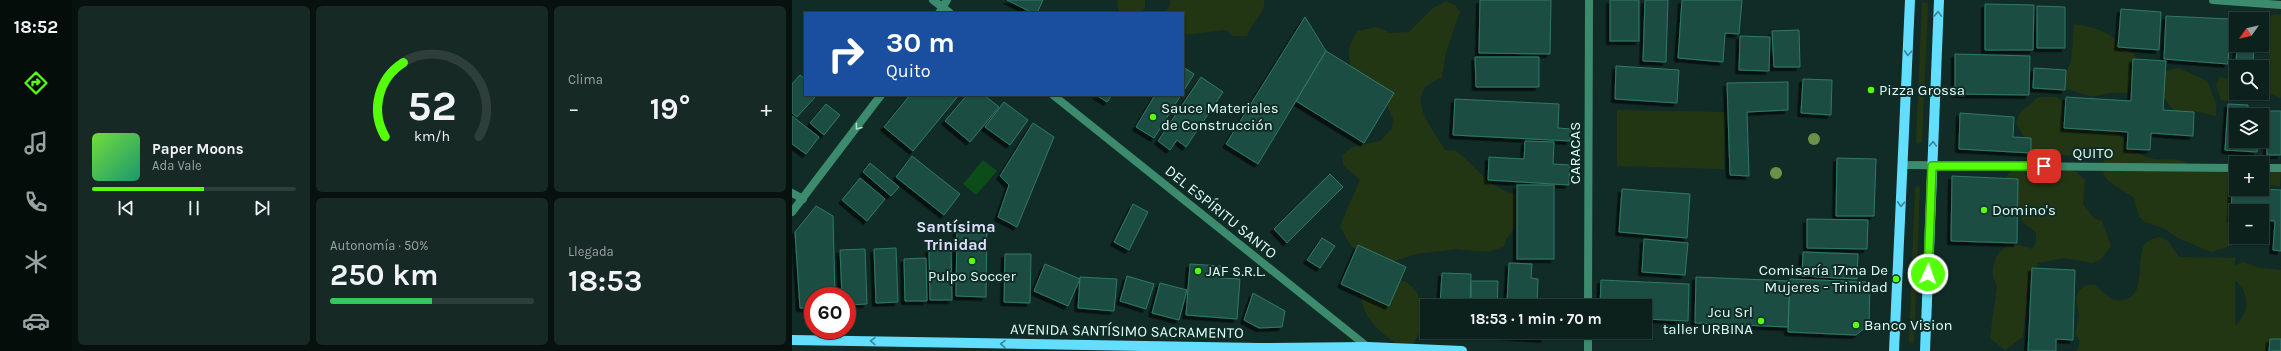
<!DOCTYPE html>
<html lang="es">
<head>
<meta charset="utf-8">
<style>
  :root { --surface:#0d211c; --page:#162925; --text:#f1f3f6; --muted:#9aa3a3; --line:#2d3e3b; --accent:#55ff09 }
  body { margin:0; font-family:Karla,sans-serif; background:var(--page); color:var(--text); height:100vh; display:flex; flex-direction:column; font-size:15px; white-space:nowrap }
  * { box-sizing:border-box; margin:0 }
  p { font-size:13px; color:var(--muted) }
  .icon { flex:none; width:22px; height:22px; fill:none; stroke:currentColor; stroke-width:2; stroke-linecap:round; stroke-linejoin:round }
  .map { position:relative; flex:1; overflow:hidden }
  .panel { display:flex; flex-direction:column; gap:6px; padding:6px; background:#07120f; width:720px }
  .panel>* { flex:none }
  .banner { position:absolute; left:12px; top:12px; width:380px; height:84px; border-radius:0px; box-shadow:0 1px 3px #0004,0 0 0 1px var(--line); background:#1a4fa0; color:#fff; overflow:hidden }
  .needle { width:26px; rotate:236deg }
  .buttons { position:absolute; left:1437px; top:12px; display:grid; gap:8px }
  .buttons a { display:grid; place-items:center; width:40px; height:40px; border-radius:0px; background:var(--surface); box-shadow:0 1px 3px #0004,0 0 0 1px var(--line); font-size:20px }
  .speed { position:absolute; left:12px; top:287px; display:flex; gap:8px; font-size:20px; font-weight:700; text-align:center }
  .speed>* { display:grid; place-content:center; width:52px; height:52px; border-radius:50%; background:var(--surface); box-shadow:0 1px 3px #0004,0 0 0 1px var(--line); line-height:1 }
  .speed .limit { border:6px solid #d22; background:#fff; color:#111 }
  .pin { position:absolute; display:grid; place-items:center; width:34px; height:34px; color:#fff; margin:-17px; border-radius:8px; box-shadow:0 2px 6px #0006 }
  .me { position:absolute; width:44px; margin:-22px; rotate:3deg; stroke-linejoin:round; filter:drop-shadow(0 0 3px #0008) }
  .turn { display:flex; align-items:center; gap:14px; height:84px; padding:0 16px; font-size:18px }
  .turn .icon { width:52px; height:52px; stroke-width:2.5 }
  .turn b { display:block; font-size:28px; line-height:34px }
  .big { font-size:30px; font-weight:700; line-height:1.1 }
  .panel .card { flex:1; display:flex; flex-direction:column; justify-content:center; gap:6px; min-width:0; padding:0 14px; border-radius:6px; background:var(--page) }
  .panel .dial { align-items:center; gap:0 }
  .dial svg { height:104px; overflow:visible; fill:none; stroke:var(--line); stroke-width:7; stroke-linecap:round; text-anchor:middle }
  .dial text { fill:var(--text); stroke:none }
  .song { display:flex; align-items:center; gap:12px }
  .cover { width:48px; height:48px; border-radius:6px; background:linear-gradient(135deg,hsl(100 70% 55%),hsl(160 70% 35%)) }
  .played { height:4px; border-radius:2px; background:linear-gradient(90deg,var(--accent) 55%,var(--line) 55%) }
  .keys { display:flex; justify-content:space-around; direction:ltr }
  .heat { display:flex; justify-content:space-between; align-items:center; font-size:22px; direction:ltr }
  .charge { height:6px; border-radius:3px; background:linear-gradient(90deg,#34c759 50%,var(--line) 0) }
  .panel .tiles { flex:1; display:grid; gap:6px; grid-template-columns:repeat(3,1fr) }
  .card:first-child { grid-row:span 2 }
  .trip { position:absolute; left:628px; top:299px; width:232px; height:40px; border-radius:0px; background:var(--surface); box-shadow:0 1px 3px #0004,0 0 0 1px var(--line); font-weight:700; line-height:40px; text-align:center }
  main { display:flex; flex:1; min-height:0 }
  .dock { display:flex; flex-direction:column; width:72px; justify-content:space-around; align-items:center; background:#050d0b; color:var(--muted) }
  .dock .icon { width:28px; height:28px }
  .dock .active { color:var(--accent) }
  .dock b { font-size:18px; color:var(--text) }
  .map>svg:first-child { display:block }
  .green { fill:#233614; fill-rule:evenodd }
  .water { fill:#0b4c19 }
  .building { fill:#1d4d43; stroke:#2f796a; filter:url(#shadow) }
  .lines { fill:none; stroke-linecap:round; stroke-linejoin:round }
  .minor { stroke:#3c8b6e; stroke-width:8 }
  .primary { stroke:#64deff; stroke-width:10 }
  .tree { fill:#6d9049 }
  .oneway { stroke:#3a8592 }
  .oneway2 { stroke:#addccc }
  .route-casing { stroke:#37a606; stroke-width:10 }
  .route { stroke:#55ff09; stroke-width:7 }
  .poi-dot { fill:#55ff09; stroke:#112c26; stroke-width:1.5 }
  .labels { text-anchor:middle; stroke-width:4; stroke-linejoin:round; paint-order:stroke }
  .poi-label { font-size:15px; fill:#ddfff5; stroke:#112c26; text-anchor:start }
  .street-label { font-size:15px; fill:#ddfff5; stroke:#112c26 }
  .neighbourhood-label { font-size:16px; font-weight:bold; fill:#dfe0ff; stroke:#112c26 }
</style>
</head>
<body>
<main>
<nav class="dock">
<b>18:52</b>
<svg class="icon active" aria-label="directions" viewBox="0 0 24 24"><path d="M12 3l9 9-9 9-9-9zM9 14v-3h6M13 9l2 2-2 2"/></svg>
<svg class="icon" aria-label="music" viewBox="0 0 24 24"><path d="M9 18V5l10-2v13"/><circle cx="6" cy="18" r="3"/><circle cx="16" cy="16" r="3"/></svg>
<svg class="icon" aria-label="phone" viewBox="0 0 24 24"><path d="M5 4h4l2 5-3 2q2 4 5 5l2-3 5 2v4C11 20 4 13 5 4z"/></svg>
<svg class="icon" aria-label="climate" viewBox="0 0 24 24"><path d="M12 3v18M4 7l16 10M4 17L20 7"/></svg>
<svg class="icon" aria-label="car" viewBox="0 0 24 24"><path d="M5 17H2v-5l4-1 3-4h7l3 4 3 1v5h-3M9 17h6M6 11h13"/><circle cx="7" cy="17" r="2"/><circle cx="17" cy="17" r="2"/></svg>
</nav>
<section class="panel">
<div class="tiles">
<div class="card">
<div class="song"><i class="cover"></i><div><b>Paper Moons</b><p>Ada Vale</p></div></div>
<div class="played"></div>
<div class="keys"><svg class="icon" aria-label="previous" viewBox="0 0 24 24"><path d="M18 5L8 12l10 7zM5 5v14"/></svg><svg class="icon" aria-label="pause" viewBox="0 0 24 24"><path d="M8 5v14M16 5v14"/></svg><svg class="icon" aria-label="next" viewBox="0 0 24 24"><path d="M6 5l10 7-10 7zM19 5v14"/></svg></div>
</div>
<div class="card dial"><svg viewBox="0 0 100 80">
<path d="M14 69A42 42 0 1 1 86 69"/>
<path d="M14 69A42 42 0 0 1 28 12" stroke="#55ff09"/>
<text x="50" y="56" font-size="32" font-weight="700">52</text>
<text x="50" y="72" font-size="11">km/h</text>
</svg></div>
<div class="card"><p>Clima</p>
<div class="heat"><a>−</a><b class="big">19°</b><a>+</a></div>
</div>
<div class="card"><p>Autonomía · 50%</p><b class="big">250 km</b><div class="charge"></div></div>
<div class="card"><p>Llegada</p><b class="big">18:53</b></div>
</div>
</section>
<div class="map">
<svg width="1489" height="351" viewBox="0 0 1489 351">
  <defs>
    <filter id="shadow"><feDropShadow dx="-3.5" dy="3.5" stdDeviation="0" flood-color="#0009"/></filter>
  </defs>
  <rect width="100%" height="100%" fill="#112c26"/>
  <g class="green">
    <path d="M326 0H353V8L348 13H328L325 6Z"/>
    <path d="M378 0H472C474 14 459 23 455 36H441L434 30 391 35V13H372L378 6Z"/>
    <path d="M654 1 663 5 668 12 654 52 650 78C607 91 640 128 654 151L663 150C687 168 695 188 726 195L728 223 714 239 712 247 695 252 664 249 624 254 596 263 568 256 556 241 548 226 568 180 551 165 550 156 560 147 588 141 600 128 601 119 595 105 580 83 558 69 557 47 565 31 585 27 598 33 617 32 640 9Z"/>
    <path d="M1132 2 1136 4 1130 142 1126 144 1124 142 1130 3Z"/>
    <path d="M1482 14 1489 15V98L1474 92H1470V75L1478 59 1475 40 1470 33V22Z"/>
    <path d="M1282 24C1295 26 1307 28 1319 36 1327 41 1333 49 1342 53L1345 62 1342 88 1335 93H1317L1300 97 1273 88 1269 80 1279 63Z"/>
    <path d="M1387 68 1415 81 1424 104V116L1403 111 1383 112 1372 98 1366 81 1374 71Z"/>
    <path d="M1428 77 1437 79 1444 85V93H1467L1438 101 1429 100 1424 85Z"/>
    <path d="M1246 97H1264L1271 101V128L1274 130C1288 127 1316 123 1327 134 1335 143 1340 151 1352 156 1369 163 1375 157 1390 161 1397 162 1402 169 1409 171 1424 175 1432 156 1451 163H1444V187C1431 197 1440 206 1444 218 1445 223 1444 231 1444 237H1447L1444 243 1436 247 1419 252 1386 238 1371 228 1353 222 1347 216 1342 198C1324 184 1301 181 1315 152L1307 147 1289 151 1288 154 1280 156 1241 153 1224 123 1228 113Z"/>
    <path d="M825 110 934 112 932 169 825 166Z"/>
    <path d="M1273 162 1293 180 1291 204 1302 218 1310 221 1319 246 1308 260 1300 263 1272 258 1246 263 1236 288 1231 337 1213 350 1198 338 1205 286C1195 271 1204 244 1224 245 1230 245 1235 247 1240 249L1244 242V233L1230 221 1224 194 1218 187 1214 178C1223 158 1253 163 1273 162Z"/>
    <path d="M1470 168 1489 172 1488 186 1470 185Z"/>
    <path d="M1127 186 1128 188 1122 342 1120 344 1117 341 1123 188Z"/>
    <path d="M1368 237 1376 241 1387 257 1443 258V266L1451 262 1468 268 1489 270V346L1484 351H1285L1288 341 1283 334 1287 316 1284 298 1287 291 1294 285H1303C1313 294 1321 304 1335 299 1354 291 1344 261 1352 245 1356 240 1362 238 1368 237ZM1443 280C1458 293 1458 313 1443 326Z"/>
    <path d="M609 280C629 288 629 304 633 323L621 344 607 345C588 332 572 320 569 296L576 292Z"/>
  </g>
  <path class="water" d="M191 160 205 171 184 195 171 184Z"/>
  <g class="building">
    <path d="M215 0H251L245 13H241Z"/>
    <path d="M688 0H759L758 54 687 53Z"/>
    <rect x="818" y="0" width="29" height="41"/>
    <path d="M853 0H876L874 62 851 61Z"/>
    <path d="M890 0H950L947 34 933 33 931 62 886 58Z"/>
    <path d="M1193 4 1242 5 1241 50H1193Z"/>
    <path d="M1245 6 1273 7V48H1245Z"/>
    <path d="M1329 9 1369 12 1367 50 1326 47Z"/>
    <path d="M1374 16 1438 19 1436 64 1372 59Z"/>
    <path d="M513 17 534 51 466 164 434 144Z"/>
    <path d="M1007 30 1008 67H982L980 31Z"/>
    <path d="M948 36 978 37 977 71 947 70Z"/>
    <path d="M1445 45H1462L1461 67H1444V80H1443Z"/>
    <path d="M534 51 602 93 572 143 504 101Z"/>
    <path d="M1163 54 1238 56 1237 95 1163 94Z"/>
    <path d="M683 57H747V87H684Z"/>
    <path d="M1341 59 1374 61 1371 110 1402 112 1401 136 1359 133 1358 150 1335 149 1336 132 1272 128 1274 97 1339 101Z"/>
    <path d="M824 66 887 70 885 103 823 99Z"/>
    <path d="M391 67 402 74 391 92Z"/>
    <path d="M1242 68 1274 70 1273 90 1241 88Z"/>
    <path d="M8 75 13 79V95H25L5 117 0 113V84Z"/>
    <path d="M409 77 431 92 394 147 385 140 378 150 366 141Z"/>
    <path d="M1011 79 1040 80 1039 115 1009 113Z"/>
    <path d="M996 82V110L955 112 957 176 938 175 935 83Z"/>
    <path d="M118 95H167L121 151 92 127Z"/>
    <path d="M175 95H192L207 107 178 142 153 121Z"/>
    <path d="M304 95H320L315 102Z"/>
    <path d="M363 95H389L362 138 344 127Z"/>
    <path d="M663 99 767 104 766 128 779 129 778 141 661 135Z"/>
    <path d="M212 102 236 120 218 145 193 127Z"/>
    <path d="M34 104 48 115 32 135 18 123Z"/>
    <path d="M1436 104 1456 105V115H1444V141H1466L1465 152 1433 150Z"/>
    <path d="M1474 111H1489V155H1475Z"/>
    <path d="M1168 113 1222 117 1221 137 1239 138V153L1167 149Z"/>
    <path d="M0 116 27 137 14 154 0 144Z"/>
    <path d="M241 123 262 137 225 227 206 217 217 185 208 176Z"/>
    <path d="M733 141 762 142 761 164 778 165 777 185 696 180 697 157 732 159Z"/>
    <path d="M120 156 168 194 152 215 104 177Z"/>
    <path d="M1045 158 1084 159 1082 216H1044Z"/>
    <path d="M78 163 107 187 99 196 71 172Z"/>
    <path d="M538 174 551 187 495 243 482 229Z"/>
    <path d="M1160 176 1226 179 1225 243 1159 241Z"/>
    <path d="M68 178 93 199 75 221 50 200Z"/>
    <rect x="725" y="185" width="37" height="74"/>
    <path d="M1440 188 1489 190V251L1481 250 1483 221 1470 220V211H1444V219H1439Z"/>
    <path d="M830 189 898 194 895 238 827 232Z"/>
    <path d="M341 204 356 212 337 250 322 242Z"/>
    <path d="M24 206 41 216 43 296H21V308H8L3 232Z"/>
    <path d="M1015 219 1076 220 1075 249 1015 248Z"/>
    <path d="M165 225 195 226 194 297 164 296Z"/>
    <path d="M530 238 543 246 528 268 515 260Z"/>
    <path d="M852 239 896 243 893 275 850 272Z"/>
    <path d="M566 245 614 267 597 306 549 284Z"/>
    <path d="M104 248 106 302 84 303 82 249Z"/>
    <path d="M73 249 75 304 55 305V296H50L48 250Z"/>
    <path d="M137 249H159L160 300H138Z"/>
    <path d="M1011 252 1066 254 1065 279 1010 276Z"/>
    <path d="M213 254H239L238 303 212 302Z"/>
    <path d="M134 258 135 301H113L112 259Z"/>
    <path d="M717 263 740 264 739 278 746 279 745 304 715 303Z"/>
    <path d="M253 264 288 279 276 306 242 291Z"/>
    <path d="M398 264 429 266V278L448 279 445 319 394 315Z"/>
    <path d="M1240 268 1283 270 1281 340 1264 339V351H1236Z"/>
    <path d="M650 273 679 274 678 306H648Z"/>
    <path d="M335 276 362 284 354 309 328 301Z"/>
    <path d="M288 277 325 279 322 311 286 308Z"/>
    <path d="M904 277 998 281 996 327 903 323Z"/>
    <path d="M998 279 1078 282 1077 325 1064 335 996 332Z"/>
    <path d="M809 280 897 284 896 321 853 319V306H808Z"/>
    <path d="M679 281H706L705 306H679Z"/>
    <path d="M368 283 395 290 387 320 360 313Z"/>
    <path d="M461 293 493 311 490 327 467 328 452 320Z"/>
    <path d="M712 332H753L752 339 711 336Z"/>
    <path d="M1478 339H1489V351H1477Z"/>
  </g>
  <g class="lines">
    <g class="minor">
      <path d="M141 0 158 13"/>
      <path d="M1421 0 1489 5"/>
      <path d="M147 13 155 0"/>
      <path d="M261 95 577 348"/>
      <path d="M1111 165 1444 168"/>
      <path d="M1470 168H1489"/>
      <path d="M0 193 11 199"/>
      <path d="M0 212 89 95"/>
      <path d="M796 306 797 0"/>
      <path d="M796 351V332"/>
    </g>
    <g class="primary">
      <path d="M0 340 467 348 576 347 670 351"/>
      <path d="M1102 351 1118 0"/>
      <path d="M1133 351 1147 0"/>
    </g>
  </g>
  <g class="tree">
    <circle cx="1022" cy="139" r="6"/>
    <circle cx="984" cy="173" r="6"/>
  </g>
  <defs><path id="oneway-chevron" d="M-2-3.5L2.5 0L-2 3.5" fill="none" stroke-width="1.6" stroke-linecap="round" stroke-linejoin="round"/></defs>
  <g class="oneway">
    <use href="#oneway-chevron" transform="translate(1146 14) rotate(-88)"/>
    <use href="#oneway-chevron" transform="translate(1116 53) rotate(93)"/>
    <use href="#oneway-chevron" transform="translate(1141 144) rotate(-88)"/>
    <use href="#oneway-chevron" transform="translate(1109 204) rotate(93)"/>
    <use href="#oneway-chevron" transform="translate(81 341) rotate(-179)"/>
    <use href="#oneway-chevron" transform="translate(211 344) rotate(-179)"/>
  </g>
  <use class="oneway2" href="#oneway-chevron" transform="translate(66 127) rotate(127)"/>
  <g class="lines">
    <g class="route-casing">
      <path id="route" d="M1136 274 1140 166H1252"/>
    </g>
    <use href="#route" class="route"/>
  </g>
  <g class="poi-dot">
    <circle cx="1079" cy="90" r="4"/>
    <circle cx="361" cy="117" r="4"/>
    <circle cx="1192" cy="210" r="4"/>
    <circle cx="180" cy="261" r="4"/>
    <circle cx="406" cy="271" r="4"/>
    <circle cx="1104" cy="279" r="4"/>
    <circle cx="969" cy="321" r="4"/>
    <circle cx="1064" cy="325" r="4"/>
  </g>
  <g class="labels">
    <g class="poi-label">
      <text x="1087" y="95">Pizza Grossa</text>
      <text x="369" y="113">Sauce Materiales<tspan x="369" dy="17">de Construcción</tspan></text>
      <text x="1200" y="215">Domino's</text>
      <text x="1096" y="275" text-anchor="end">Comisaría 17ma De<tspan x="1096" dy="17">Mujeres - Trinidad</tspan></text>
      <text x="414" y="276">JAF S.R.L.</text>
      <text x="180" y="281" text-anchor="middle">Pulpo Soccer</text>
      <text x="961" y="317" text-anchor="end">Jcu Srl<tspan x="961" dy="17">taller URBINA</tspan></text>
      <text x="1072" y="330">Banco Vision</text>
    </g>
    <g class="street-label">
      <text transform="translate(783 153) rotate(-90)" y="5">CARACAS</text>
      <text x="1301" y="158">QUITO</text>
      <text transform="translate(429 212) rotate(39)" y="5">DEL ESPÍRITU SANTO</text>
      <text transform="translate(335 331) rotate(1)" y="5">AVENIDA SANTÍSIMO SACRAMENTO</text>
    </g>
    <g class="neighbourhood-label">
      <text x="164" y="232">Santísima<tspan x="164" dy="18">Trinidad</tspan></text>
    </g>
  </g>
</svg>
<div class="buttons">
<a><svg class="needle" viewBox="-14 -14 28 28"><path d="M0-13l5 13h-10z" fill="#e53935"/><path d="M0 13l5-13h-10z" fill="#9aa3a3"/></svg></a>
<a><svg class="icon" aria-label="search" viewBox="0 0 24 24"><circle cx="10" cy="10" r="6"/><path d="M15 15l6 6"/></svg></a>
<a><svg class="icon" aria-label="layers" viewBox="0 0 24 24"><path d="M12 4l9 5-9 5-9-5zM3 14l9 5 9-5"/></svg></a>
<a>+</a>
<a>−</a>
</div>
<div class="speed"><div class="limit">60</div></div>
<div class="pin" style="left:1252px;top:166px;background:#d93025"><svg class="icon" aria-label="arrive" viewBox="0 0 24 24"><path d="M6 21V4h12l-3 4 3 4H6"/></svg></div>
<svg class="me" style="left:1136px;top:274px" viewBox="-20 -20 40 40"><circle r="17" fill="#55ff09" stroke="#fff" stroke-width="3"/><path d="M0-11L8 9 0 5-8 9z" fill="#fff"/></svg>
<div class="trip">18:53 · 1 min · 70 m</div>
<div class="banner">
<div class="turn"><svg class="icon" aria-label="right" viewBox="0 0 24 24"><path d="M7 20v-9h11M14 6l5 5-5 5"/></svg><div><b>30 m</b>Quito</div></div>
</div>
</div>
</main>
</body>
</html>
